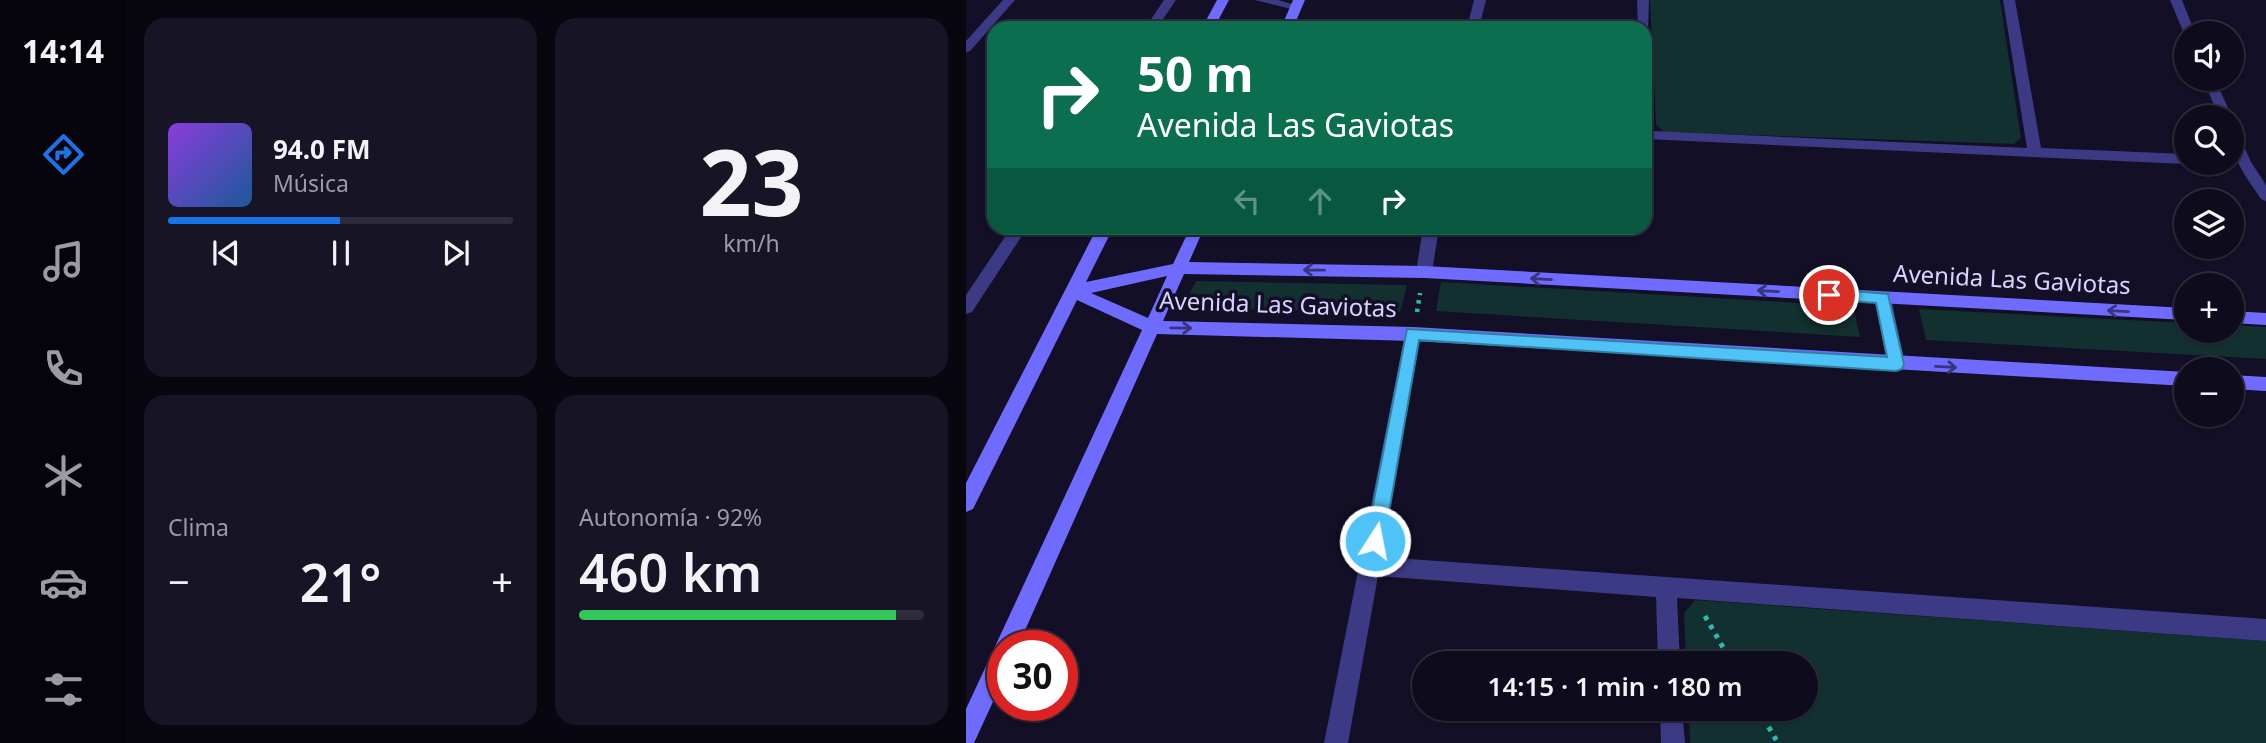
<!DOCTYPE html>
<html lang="es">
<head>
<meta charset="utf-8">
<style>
  :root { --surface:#0e0b1c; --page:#171425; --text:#f1f3f6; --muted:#9b9ba3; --line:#2e2b3b; --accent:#1a73e8 }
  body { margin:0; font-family:"Noto Sans",sans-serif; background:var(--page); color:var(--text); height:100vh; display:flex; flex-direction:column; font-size:26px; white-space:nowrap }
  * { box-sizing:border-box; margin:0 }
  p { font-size:23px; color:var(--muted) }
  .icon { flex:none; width:38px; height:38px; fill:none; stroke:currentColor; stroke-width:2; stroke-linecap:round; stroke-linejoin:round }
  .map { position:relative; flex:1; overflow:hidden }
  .details { display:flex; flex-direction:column; gap:18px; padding:18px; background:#08060f; width:840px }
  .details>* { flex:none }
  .banner { position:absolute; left:21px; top:21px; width:665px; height:214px; border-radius:21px; box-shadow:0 2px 5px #0004,0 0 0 2px var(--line); background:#0b6e4f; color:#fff; overflow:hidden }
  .controls { position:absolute; left:1208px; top:21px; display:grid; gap:14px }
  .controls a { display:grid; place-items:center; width:70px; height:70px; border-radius:50%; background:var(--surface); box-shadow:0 2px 5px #0004,0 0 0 2px var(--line); font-size:35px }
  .speed { position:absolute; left:21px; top:630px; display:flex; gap:14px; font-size:35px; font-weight:700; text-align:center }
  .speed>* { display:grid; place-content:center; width:91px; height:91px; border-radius:50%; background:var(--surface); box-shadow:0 2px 5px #0004,0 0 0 2px var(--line); line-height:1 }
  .speed .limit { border:10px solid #d22; background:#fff; color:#111 }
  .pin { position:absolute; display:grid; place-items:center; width:60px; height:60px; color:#fff; margin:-30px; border:4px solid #fff; border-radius:50%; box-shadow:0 2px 7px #0007 }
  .me { position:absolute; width:77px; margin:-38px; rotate:11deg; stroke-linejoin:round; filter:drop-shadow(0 0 5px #0008) }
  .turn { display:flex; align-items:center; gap:24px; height:147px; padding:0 35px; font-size:32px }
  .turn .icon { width:91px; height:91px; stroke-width:2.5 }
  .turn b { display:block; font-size:49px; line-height:60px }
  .lanes { display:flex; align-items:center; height:66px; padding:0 35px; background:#0003; justify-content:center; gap:35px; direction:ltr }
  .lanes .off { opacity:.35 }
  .big { font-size:52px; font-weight:600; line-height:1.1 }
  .details .widget { flex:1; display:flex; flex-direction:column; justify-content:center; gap:10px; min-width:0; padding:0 24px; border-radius:21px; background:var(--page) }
  .details .dial { align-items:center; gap:0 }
  .dial b { font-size:91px; line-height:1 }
  .song { display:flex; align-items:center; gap:21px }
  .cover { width:84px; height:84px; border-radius:10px; background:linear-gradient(135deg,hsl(270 70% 55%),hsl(210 70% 35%)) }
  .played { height:7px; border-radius:4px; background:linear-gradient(90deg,var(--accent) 50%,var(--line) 50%) }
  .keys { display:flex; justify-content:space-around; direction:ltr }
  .heat { display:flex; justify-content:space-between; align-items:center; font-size:38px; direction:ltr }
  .charge { height:10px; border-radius:5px; background:linear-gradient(90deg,#34c759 92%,var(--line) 0) }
  .details .tiles { flex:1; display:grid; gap:18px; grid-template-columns:repeat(2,1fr) }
  .trip { position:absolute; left:446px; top:651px; width:406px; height:70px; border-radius:35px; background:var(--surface); box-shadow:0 2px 5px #0004,0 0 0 2px var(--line); font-weight:600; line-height:70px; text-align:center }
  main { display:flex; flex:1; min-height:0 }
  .tabs { display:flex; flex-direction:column; width:126px; justify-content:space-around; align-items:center; background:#06040b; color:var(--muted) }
  .tabs .icon { width:49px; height:49px }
  .tabs .active { color:var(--accent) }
  .tabs b { font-size:32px; color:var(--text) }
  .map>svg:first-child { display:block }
  .green { fill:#12302f }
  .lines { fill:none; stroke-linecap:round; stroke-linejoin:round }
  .path-far1 { stroke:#2fb8b0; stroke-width:4.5; stroke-dasharray:3.5 5; stroke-linecap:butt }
  .path { stroke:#2fb8b0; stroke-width:5; stroke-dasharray:4.5 6; stroke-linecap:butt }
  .street { fill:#3d3a85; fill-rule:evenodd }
  .secondary { fill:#6f6bff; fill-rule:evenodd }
  .oneway { stroke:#38347d }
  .route { fill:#4fc3f7; stroke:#337fa1; stroke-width:2 }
  .labels { text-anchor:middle; stroke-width:7; stroke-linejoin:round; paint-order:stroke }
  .street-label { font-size:24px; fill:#d9d4ff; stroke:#130f26 }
</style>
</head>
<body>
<main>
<nav class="tabs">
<b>14:14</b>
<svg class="icon active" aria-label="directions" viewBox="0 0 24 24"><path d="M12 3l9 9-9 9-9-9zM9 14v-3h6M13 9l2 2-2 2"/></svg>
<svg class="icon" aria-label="music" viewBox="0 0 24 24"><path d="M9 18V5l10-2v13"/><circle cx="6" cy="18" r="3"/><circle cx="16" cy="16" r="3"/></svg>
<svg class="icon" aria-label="phone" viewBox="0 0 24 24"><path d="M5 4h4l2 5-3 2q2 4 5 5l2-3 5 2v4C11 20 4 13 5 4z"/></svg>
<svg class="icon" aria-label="climate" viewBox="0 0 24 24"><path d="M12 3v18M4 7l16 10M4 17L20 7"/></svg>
<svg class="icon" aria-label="car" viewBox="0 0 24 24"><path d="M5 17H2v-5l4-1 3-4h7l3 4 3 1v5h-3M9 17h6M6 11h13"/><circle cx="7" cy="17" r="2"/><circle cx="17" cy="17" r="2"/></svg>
<svg class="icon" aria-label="filters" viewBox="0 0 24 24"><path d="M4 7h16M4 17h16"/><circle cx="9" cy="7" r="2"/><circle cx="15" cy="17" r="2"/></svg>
</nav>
<section class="details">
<div class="tiles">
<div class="widget">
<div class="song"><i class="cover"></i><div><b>94.0 FM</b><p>Música</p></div></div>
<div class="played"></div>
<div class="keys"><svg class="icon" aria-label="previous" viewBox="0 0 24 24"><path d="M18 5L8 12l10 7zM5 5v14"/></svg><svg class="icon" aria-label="pause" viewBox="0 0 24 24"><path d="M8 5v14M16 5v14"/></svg><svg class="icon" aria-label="next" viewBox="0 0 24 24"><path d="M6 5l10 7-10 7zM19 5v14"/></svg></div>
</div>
<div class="widget dial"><b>23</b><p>km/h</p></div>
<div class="widget"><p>Clima</p>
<div class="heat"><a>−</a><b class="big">21°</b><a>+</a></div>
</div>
<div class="widget"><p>Autonomía · 92%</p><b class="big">460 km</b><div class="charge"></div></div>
</div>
</section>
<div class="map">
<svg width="1300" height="743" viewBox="0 0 1300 743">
  <rect width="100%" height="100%" fill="#130f26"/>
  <g class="green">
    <path d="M684 0H1034L1055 138 1048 144 698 132 690 125Z"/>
    <path d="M230 281 441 285 434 312 216 308Z"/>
    <path d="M475 282 887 306 894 337 470 311Z"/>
    <path d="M953 309 1220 323V331H1265V325L1300 327V359L960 340Z"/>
    <path d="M729 600 1300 641V743H724L723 709H840V663H720L718 613Z"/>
  </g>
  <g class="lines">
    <path class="path-far1" d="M451 312 454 293"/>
    <g class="path">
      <path d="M739 616 766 663"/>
      <path d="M792 709 812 743"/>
    </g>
    <g class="street">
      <path d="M37 0H49L4 51 0 52V41Z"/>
      <path d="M198 0H210L191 28H179Z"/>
      <path d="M289 0H312L336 7 330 10Z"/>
      <path d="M508 0H520L513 28H501Z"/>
      <path d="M671 0H683L682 30 672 28Z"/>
      <path d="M1037 0H1049L1075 148 1220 154V163H1223L1220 164 679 139V98L686 102 687 131 1061 148Z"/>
      <path d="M1204 0H1216L1229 33 1219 36Z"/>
      <path d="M1237 79H1249L1266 117 1265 118 1253 117Z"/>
      <path d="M1265 129 1272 133 1285 162 1300 185V201L1295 199C1279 175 1265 159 1265 129Z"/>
      <path d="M45 228H61L6 312 0 314V295Z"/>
      <path d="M457 228H473L466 272 458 278 450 272Z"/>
      <path d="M917 292 925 298 939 364 936 369H924L921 364 909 298Z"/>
      <path d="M447 327 453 329 455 334 415 557 1300 619V641L711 598 714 663H692L690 597 412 576 382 743H358L439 334 441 329Z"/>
      <path d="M694 709H716L719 743H695Z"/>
    </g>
    <g class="secondary">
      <path d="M251 0H263L248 28H236Z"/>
      <path d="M327 0H339L327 28H315Z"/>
      <path d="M131 228H147L120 282 207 264 224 228H238L223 262 458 266 1220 308V320L458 278 218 274 197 321 447 327 1220 372V386L447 341 191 334 52 646H37V680L8 743H0V709L176 330 111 300 7 509 0 512V483ZM201 276 182 318 125 293Z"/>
      <path d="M1265 311 1300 313V325L1265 323Z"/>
      <path d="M1265 375 1300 377V391L1265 389Z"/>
    </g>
  </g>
  <defs><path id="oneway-shaft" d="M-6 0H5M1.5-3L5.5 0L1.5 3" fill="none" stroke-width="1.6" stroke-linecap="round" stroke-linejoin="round" transform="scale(1.75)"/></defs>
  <g class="oneway">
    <use href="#oneway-shaft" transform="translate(348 270) rotate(-179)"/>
    <use href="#oneway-shaft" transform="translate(575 279) rotate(-177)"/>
    <use href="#oneway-shaft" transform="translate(802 291) rotate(-177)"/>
    <use href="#oneway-shaft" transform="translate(1152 311) rotate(-177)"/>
    <use href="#oneway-shaft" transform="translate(215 328) rotate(1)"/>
    <use href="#oneway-shaft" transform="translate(980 367) rotate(3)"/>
  </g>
  <path class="route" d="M863 289 922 294 938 364 936 369 930 371 453 340 418 541 416 547 409 549 403 547 400 541 441 329 921 357 910 303 857 299 855 295Z"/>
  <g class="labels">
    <g class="street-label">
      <text transform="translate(1046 280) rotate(3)" y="8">Avenida Las Gaviotas</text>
      <text transform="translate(312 305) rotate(2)" y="8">Avenida Las Gaviotas</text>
    </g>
  </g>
</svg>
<div class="controls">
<a><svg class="icon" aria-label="sound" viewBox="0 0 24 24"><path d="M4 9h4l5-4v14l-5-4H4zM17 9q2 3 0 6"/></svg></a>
<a><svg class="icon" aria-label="search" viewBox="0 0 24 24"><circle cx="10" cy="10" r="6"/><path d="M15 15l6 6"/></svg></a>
<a><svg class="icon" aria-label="layers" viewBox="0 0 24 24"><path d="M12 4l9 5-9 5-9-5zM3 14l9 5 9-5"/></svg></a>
<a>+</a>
<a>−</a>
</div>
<div class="speed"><div class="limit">30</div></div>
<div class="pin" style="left:863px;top:295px;background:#d93025"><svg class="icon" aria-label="arrive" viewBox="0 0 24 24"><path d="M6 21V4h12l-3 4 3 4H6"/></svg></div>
<svg class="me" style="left:409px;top:541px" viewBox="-20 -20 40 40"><circle r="17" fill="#4fc3f7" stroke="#fff" stroke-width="3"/><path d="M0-11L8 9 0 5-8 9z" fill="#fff"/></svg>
<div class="trip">14:15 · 1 min · 180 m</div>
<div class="banner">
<div class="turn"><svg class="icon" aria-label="right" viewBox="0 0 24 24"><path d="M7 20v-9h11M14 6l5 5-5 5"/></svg><div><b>50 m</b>Avenida Las Gaviotas</div></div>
<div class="lanes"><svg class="icon off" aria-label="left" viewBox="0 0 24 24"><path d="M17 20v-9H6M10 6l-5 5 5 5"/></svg><svg class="icon off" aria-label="ahead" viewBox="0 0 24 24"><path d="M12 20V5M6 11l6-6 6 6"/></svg><svg class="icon" aria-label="right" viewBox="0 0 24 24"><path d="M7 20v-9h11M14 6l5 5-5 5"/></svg></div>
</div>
</div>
</main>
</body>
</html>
